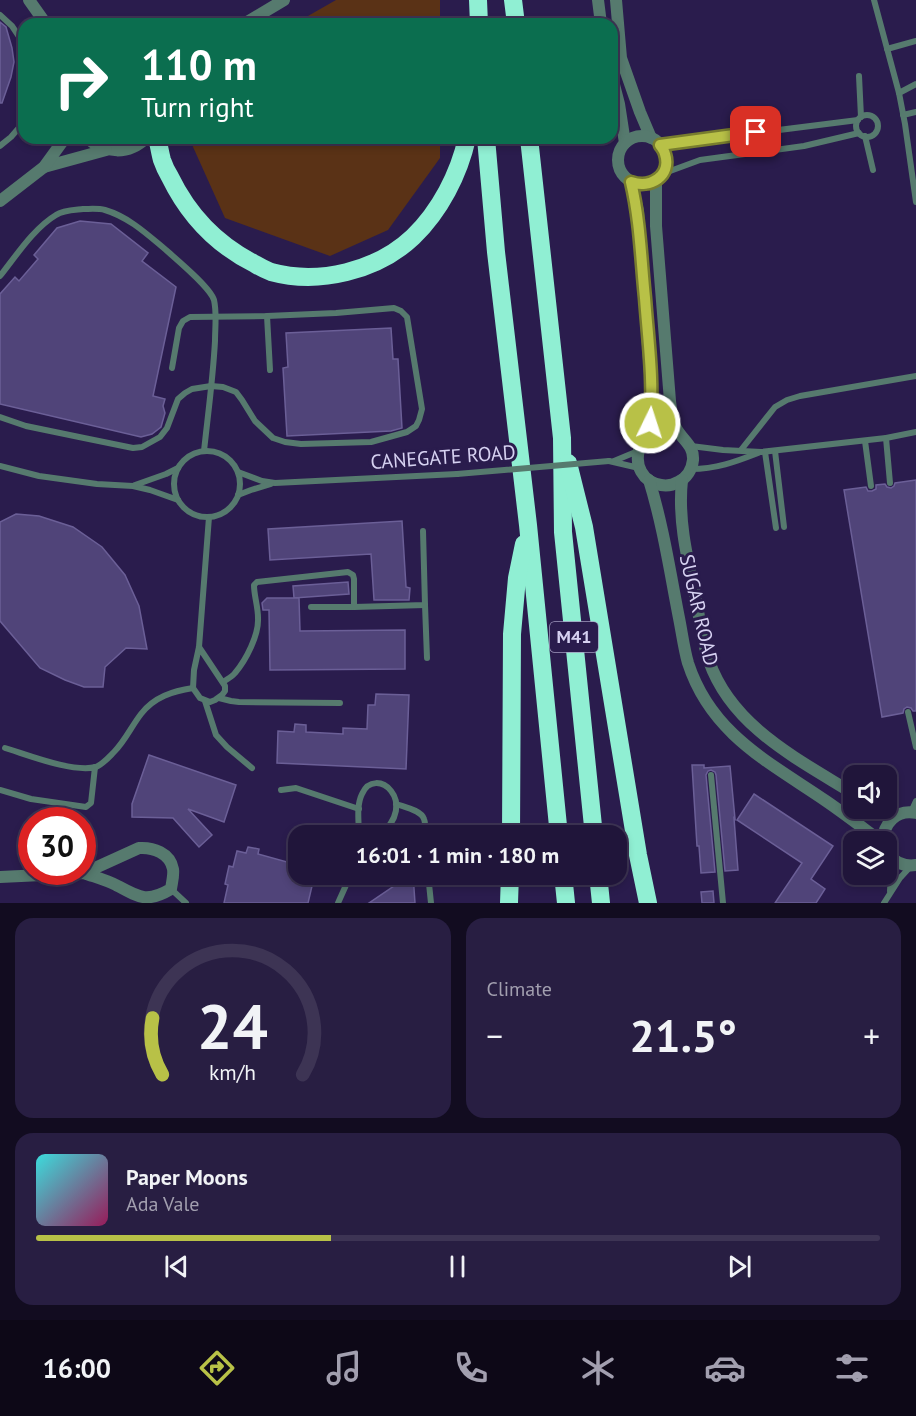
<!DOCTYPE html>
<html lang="en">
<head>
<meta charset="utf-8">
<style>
  :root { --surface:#20153a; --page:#281e42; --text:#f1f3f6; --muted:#a29faf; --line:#3d3454; --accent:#b8c147 }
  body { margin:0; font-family:"PT Sans",sans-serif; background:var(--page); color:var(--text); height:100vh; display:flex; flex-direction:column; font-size:22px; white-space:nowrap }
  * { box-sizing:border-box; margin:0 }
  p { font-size:20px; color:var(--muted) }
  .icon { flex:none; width:33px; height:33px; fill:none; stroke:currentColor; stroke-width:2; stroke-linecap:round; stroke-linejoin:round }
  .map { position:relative; height:903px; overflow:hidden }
  .details { display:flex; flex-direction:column; gap:15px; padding:15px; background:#120c20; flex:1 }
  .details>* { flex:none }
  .banner { position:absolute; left:18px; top:18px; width:600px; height:126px; border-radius:18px; box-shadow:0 3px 9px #0003,0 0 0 2px var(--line); background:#0b6e4f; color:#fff; overflow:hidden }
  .fabs { position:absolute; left:843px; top:765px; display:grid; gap:12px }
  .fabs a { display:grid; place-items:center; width:54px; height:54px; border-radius:12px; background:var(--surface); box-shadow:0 3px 9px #0003,0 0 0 2px var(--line); font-size:30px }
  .speed { position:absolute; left:18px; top:807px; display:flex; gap:12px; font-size:30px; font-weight:700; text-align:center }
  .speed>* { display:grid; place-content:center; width:78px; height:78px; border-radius:50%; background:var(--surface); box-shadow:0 3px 9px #0003,0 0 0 2px var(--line); line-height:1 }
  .speed .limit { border:9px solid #d22; background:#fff; color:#111 }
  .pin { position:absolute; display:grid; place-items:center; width:51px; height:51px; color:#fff; margin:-26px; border-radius:12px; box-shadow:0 3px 9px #0006 }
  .me { position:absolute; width:66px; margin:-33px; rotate:4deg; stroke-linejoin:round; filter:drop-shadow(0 0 4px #0008) }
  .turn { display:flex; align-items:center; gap:21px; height:126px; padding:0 24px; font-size:27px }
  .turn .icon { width:78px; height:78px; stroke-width:2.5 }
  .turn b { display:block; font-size:42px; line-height:51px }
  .big { font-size:45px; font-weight:600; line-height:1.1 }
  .details .tile { flex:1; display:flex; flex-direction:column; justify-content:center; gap:9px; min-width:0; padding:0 21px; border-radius:18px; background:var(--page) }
  .details .dial { align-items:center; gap:0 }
  .dial svg { height:156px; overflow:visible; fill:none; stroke:var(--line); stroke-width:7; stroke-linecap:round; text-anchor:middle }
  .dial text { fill:var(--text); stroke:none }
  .song { display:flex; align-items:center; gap:18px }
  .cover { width:72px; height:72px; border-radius:9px; background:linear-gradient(135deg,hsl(180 70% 55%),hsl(330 70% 35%)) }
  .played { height:6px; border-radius:3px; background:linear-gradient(90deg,var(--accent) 35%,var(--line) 35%) }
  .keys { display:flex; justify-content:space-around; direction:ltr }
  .heat { display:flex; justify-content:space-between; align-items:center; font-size:33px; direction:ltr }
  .details .tiles { flex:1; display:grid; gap:15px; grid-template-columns:1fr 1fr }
  .tile:last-child { grid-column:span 2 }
  .trip { position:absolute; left:288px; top:825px; width:339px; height:60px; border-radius:18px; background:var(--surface); box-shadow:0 3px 9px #0003,0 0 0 2px var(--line); font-weight:600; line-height:60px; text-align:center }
  .tabs { display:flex; height:96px; justify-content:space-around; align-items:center; background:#0d0817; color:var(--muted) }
  .tabs .icon { width:42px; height:42px }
  .tabs .selected { color:var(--accent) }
  .tabs b { font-size:27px; color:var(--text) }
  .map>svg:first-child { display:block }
  .green { fill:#5a3216 }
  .building { fill:#504479; stroke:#6b5f97; stroke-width:1.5 }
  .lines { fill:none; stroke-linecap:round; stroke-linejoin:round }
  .service { stroke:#567a6e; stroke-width:6 }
  .minor { stroke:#567a6e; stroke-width:12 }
  .tertiary { stroke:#567a6e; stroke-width:12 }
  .motorway { stroke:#90efd3; stroke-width:18 }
  .service-bridge { stroke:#567a6e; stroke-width:6 }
  .route-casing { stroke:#787d2e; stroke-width:15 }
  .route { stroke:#b8c147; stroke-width:10 }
  .labels { text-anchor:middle; stroke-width:6; stroke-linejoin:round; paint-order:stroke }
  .shield { fill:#2a1c4d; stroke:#a29bc0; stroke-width:1.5 }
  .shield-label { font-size:18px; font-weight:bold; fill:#d6d1f1 }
  .street-label { font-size:20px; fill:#d6d1f1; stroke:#2a1c4d }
</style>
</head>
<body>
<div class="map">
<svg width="916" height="903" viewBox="0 0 916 903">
  <rect width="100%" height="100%" fill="#2a1c4d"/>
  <g class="green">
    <path d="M336 0H440V24H294Z"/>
    <path d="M189 138H440V158L388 230 330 256 225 218Z"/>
  </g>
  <g class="building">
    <path d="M0 22 6 27 12 48 14 62 11 77 2 103H0Z"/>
    <path d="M80 221 111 224 148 253 142 261 176 287 153 396 165 399 163 406 165 413 161 427 152 434 141 437 0 404V294L15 277 19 281 38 259 34 255 57 228Z"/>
    <path d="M391 328 393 359H398L402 428 391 431 287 436 283 368 288 367 286 333Z"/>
    <path d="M916 480V711H913L911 708 907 707 904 709 903 713 882 717 844 490 866 487 868 491H872L876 489V485L885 484 887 487 891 488 894 486 895 483Z"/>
    <path d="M16 514 39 516 73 527 102 547 125 575 139 606 147 649 126 648 105 667 103 687H84L65 680 40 668 0 621V522Z"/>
    <path d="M402 521 406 587 410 588 409 600H374L371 554 270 560 268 529Z"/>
    <path d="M348 582 349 594 294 598 293 586Z"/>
    <path d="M267 598H299L300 631 405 630V669L270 670 269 610H263L262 603Z"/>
    <path d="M376 694 409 695 406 769 277 763 278 731 294 732 295 724 306 725V732L343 734V728L367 729 368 705H375Z"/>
    <path d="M149 755 236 785 224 822 188 809 212 835 199 847 173 818 132 817V804Z"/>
    <path d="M692 765H704V768L730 766 735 819 734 818 738 870 725 871 716 775 715 772 711 770 708 771 706 775 715 872 701 873 699 846H697Z"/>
    <path d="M754 794 833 846 811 879 825 889 816 903H775L802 863 737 820Z"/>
    <path d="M248 847 259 849 258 854 298 865V874H310L307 885 312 886 308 903H224L228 885 225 884 229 866 233 867 237 851 246 853Z"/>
    <path d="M413 874 415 903H369L403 880Z"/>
    <path d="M713 891 714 903H702L701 892Z"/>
  </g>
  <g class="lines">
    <g class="service">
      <path d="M874 0 899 93 905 124 916 202"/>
      <path d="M0 15 12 26 24 44"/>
      <path d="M887 49 916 41"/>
      <path d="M859 76 861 117"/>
      <path d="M899 93 916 84"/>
      <path d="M903 115 916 112"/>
      <circle cx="867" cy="126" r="11"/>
      <path d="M865 136 873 170"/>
      <path d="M660 145 858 120"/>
      <path d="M0 146 11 137 24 122"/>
      <path d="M662 174 700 160 804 146 859 133"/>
      <path d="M0 276C16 256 34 228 56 215 63 210 74 210 83 209 90 209 98 208 105 210 129 217 148 235 166 250 177 260 210 287 214 300 217 313 215 328 215 341 213 378 208 414 204 451"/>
      <path d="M267 316 270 370"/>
      <path d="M0 417 26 426 84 438 133 448 142 447 160 437 167 428 178 399 185 393 192 389 211 386 223 387 236 392 242 400 255 421 273 438 285 442 301 444 371 442 407 432 416 426 419 420 422 409 407 317 401 311 394 308 336 313 267 316 190 317 183 321 179 328 172 368"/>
      <path d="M886 438 890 483"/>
      <path d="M865 441 871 486"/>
      <path d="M691 446 723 450 761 452 886 438 916 432"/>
      <path d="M741 450 775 407 787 400 800 396 916 376"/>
      <path d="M775 451 784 527"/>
      <circle cx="207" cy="484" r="33"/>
      <path d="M765 452 776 528"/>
      <path d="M609 461 639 468"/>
      <path d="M614 461 638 451"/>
      <path d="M0 466 39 476 97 484 133 486 150 490 178 500"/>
      <path d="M691 469C716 469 735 462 758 453"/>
      <path d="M238 472 262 481 275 483 457 474"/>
      <path d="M135 485 166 474 178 468"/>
      <path d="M238 495 251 490 271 484"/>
      <path d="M425 605 427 658"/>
      <path d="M311 607H354"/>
      <path d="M199 647 225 686V691L222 695 215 700 210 702 200 698 193 688 194 670 199 647 209 517"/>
      <path d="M223 682C227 679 232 677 235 673 246 660 259 635 258 618 258 606 254 596 254 585L257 582 348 572 353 575 354 579V607L425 605 423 531"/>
      <path d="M219 698 231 701 239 702 340 703"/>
      <path d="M205 701 216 735 227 747 252 768"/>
      <path d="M908 712 916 747"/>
      <path d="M5 748C28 755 73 773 96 767 103 764 109 757 114 752 125 741 131 727 141 714 154 697 173 691 193 688"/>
      <path d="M711 775 723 903"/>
      <path d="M0 790 31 799 86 807 91 803 95 767"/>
      <path d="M281 790 296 788 359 809"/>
      <path d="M396 804C404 807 421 810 424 819 426 824 425 831 425 836"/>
      <path d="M911 812 916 801"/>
      <path d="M359 836C359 822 356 806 362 794 375 764 421 802 379 836"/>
      <path d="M888 857 891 874 890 891"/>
      <path d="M428 874 431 903"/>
      <path d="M171 889 186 903"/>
      <path d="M338 903 351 874"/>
      <path d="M884 903 900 878 911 866"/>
    </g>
    <g class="minor">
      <path d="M598 0 601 24"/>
      <path d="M616 0 621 58 640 112 651 138"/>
      <path d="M612 77 619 104 625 143"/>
      <circle cx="642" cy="160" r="24"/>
      <path d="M656 181V226L670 401C671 410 672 420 676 428 682 440 694 445 693 460 692 469 687 478 678 482 673 485 667 486 661 485 622 478 635 416 680 434"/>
      <path d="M631 182 638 211 651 387V405L648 436"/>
      <path d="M649 480C663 525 670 572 679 618 682 633 684 649 688 663 711 734 769 762 826 801 845 814 863 828 882 842"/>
      <path d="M682 480C678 517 686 553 694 589 699 612 701 638 709 661 732 727 798 759 854 794"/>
      <path d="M883 842C883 823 897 809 916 813"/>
      <path d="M886 852C894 862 903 867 916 865"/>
      <path d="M0 877 84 873 139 848C153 847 170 853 173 869 174 875 172 882 171 889 147 903 140 898 116 885 106 880 95 877 84 873"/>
    </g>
    <g class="tertiary">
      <path d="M29 0 46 24"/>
      <path d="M244 24 284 0"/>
      <path d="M87 138C105 154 129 155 146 138"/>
      <path d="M44 167 106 150"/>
      <path d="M0 201 44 167 65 138"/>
    </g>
    <g class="motorway">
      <path d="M478 0 479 24"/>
      <path d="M513 0 516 24"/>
      <path d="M157 138C159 145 160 153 162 160 164 166 167 172 170 177 188 214 217 245 255 264 260 267 266 270 271 272 319 285 377 271 413 237 440 211 459 174 467 138"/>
      <path d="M486 138 496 252 528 525 559 836"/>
      <path d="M529 138 562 438 563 532 594 836"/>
      <path d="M568 463 584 527 638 855 648 903"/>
      <path d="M511 836 512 634 517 578 524 544"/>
      <path d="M563 874 566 903"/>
      <path d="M598 874 601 903"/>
      <path d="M509 903 510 874"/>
    </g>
    <path class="service-bridge" d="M457 474 609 461"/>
  </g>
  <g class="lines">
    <g class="route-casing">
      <path id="route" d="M650 423C654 382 648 339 645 298 641 259 640 220 631 182 650 189 672 176 665 154 664 150 662 148 660 145L756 132"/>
    </g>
    <use href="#route" class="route"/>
  </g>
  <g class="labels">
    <rect class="shield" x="550" y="622" width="48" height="30" rx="4.5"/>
    <g class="shield-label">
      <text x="574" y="643">M41</text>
    </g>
    <g class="street-label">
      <text transform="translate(443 457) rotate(-4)" y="7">CANEGATE ROAD</text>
      <text transform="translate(699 610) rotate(77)" y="7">SUGAR ROAD</text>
    </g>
  </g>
</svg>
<div class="fabs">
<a><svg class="icon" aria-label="sound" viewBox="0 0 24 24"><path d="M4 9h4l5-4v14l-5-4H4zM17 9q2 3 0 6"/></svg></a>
<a><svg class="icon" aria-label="layers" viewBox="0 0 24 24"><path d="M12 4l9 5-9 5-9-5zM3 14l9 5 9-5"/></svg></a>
</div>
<div class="speed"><div class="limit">30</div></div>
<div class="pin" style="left:756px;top:132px;background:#d93025"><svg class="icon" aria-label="arrive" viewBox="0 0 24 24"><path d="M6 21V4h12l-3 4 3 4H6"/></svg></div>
<svg class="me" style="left:650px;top:423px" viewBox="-20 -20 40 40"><circle r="17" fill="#b8c147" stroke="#fff" stroke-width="3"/><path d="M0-11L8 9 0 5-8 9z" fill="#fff"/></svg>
<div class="trip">16:01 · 1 min · 180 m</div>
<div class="banner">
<div class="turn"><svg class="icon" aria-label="right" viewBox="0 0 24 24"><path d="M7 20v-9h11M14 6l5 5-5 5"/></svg><div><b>110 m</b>Turn right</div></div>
</div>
</div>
<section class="details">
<div class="tiles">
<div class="tile dial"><svg viewBox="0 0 100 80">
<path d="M14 69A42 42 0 1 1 86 69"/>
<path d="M14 69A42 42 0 0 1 9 40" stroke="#b8c147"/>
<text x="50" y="56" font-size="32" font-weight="700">24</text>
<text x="50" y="72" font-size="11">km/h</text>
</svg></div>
<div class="tile"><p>Climate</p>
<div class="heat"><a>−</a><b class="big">21.5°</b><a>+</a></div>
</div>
<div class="tile">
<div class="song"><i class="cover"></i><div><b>Paper Moons</b><p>Ada Vale</p></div></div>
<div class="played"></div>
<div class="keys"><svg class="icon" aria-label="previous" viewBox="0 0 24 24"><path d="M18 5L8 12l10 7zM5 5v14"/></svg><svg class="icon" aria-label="pause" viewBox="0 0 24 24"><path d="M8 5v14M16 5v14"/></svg><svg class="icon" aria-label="next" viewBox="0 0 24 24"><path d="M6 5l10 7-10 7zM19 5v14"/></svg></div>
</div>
</div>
</section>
<nav class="tabs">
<b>16:00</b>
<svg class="icon selected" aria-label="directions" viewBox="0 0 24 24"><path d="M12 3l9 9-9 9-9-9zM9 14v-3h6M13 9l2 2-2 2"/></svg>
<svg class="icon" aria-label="music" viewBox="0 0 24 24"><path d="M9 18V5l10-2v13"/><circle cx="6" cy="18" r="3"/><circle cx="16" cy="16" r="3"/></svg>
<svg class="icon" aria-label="phone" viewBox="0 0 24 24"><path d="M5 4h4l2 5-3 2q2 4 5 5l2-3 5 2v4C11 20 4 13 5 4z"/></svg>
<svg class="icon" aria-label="climate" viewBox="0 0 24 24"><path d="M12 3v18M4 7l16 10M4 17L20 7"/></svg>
<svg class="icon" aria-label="car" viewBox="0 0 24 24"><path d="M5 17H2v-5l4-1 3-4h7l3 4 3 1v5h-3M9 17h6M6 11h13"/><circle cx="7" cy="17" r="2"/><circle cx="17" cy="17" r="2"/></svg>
<svg class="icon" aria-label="filters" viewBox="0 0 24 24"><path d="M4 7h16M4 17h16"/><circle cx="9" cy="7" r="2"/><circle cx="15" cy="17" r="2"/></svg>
</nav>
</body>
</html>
